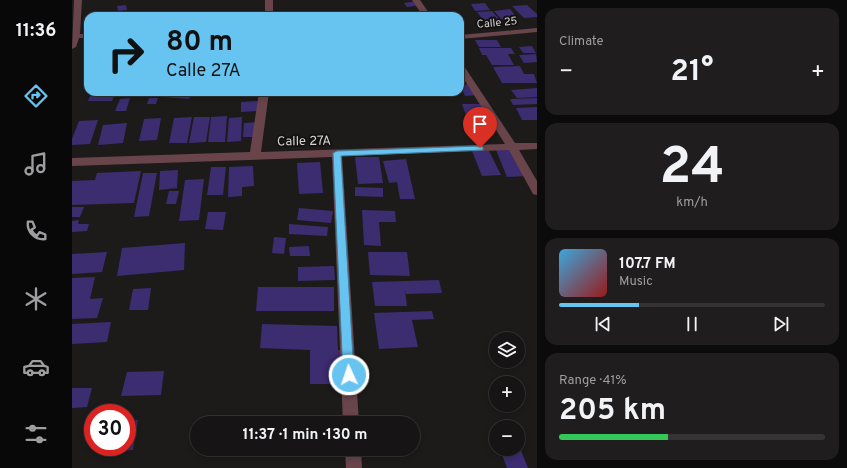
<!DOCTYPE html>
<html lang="en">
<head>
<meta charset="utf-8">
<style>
  :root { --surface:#161414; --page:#1f1d1d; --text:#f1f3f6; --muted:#9e9ea0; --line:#353334; --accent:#67c4f0 }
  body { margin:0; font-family:Overpass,sans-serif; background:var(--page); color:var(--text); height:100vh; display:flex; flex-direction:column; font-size:15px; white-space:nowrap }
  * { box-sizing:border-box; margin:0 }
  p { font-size:13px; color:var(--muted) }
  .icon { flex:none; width:22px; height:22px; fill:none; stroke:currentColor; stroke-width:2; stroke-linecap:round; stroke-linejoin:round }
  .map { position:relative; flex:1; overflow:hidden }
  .side { display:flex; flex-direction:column; gap:8px; padding:8px; background:#0c0b0b; width:310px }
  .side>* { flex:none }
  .guide { position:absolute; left:12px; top:12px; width:380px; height:84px; border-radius:12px; box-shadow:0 2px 6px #0003,0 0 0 1px var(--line); background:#67c4f0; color:#111; overflow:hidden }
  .controls { position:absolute; left:417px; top:332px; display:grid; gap:8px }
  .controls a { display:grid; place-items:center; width:36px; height:36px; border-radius:50%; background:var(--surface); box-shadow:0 2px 6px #0003,0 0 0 1px var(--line); font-size:20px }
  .speed { position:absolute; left:12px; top:404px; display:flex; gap:8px; font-size:20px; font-weight:700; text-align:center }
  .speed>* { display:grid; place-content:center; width:52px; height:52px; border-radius:50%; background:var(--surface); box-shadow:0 2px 6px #0003,0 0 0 1px var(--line); line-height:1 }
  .speed .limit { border:6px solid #d22; background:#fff; color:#111 }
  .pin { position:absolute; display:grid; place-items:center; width:34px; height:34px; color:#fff; margin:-41px -17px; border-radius:50% 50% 50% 0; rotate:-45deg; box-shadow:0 0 4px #0007 }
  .pin .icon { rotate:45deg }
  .me { position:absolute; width:44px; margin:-22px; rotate:357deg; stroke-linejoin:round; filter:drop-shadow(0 0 3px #0008) }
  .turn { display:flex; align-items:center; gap:14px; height:84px; padding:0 16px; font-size:18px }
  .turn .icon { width:52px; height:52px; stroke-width:2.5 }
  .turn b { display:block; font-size:28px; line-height:34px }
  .big { font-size:30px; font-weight:700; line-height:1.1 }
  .side .tile { flex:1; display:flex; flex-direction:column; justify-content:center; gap:6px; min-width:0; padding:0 14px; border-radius:12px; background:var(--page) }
  .side .dial { align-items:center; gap:0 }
  .dial b { font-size:52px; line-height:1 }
  .song { display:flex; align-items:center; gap:12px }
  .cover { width:48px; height:48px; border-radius:6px; background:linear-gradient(135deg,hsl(200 70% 55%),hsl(0 70% 35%)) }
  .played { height:4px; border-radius:2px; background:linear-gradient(90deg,var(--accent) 30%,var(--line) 30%) }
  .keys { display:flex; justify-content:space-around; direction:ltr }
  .heat { display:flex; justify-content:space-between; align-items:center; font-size:22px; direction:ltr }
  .charge { height:6px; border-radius:3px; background:linear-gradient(90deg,#34c759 41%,var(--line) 0) }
  .trip { position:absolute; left:118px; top:416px; width:230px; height:40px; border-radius:20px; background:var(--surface); box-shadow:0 2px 6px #0003,0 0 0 1px var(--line); font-weight:700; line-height:40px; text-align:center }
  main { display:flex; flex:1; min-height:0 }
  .dock { display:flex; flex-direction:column; width:72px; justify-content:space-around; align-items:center; background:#090808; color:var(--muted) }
  .dock .icon { width:28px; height:28px }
  .dock .selected { color:var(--accent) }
  .dock b { font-size:18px; color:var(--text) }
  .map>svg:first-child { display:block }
  .building { fill:#3c2c70 }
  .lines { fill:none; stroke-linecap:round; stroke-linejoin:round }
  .street { fill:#69444b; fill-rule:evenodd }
  .route { fill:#67c4f0; stroke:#437f9c }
  .labels { text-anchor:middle; stroke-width:4; stroke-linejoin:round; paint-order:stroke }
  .far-street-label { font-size:11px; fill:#d6d5d4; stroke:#141211 }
  .street-label { font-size:13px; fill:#d6d5d4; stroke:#141211 }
</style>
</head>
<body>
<main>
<nav class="dock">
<b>11:36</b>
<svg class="icon selected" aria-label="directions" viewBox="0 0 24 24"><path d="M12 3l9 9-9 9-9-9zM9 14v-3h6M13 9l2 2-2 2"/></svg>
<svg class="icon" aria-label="music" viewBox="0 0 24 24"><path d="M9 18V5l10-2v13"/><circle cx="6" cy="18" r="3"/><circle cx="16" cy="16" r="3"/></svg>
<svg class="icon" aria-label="phone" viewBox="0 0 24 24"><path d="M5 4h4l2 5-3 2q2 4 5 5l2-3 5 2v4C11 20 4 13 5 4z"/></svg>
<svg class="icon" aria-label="climate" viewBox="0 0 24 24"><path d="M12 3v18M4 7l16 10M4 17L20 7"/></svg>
<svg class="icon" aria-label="car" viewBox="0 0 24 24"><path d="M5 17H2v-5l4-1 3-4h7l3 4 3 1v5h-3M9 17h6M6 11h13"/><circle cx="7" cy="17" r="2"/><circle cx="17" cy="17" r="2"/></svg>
<svg class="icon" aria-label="filters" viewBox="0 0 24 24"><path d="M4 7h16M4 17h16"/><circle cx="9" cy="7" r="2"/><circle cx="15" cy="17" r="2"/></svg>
</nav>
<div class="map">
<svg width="465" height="468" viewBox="0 0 465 468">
  <rect width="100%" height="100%" fill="#1d1b1a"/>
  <g class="building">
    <path d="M345 1 348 5 335 7 332 3Z"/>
    <path d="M413 3 418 10 403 11 399 4Z"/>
    <path d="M54 5 55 10 46 11 45 6Z"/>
    <path d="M455 5 465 14V17L452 18 440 6Z"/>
    <path d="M438 9 446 19 430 20 422 11Z"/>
    <path d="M420 11 427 19 411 20 405 12Z"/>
    <path d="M170 12 188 13 187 16H169Z"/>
    <rect x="248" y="13" width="17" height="3"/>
    <path d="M403 40H425L429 47H407Z"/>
    <path d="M460 46 464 53H451L447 47Z"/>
    <path d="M407 48H439L443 54H436L442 65H420L414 55H410Z"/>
    <path d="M464 54 465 62 452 63 447 55Z"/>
    <path d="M448 66 452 74H462L465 83H430L421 67Z"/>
    <path d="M401 84 407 95 393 96 388 85Z"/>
    <path d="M465 88V97L445 98 439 90Z"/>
    <path d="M20 92H44L40 101H16Z"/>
    <path d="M81 92H120L117 99 78 96Z"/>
    <path d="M58 98 54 111H43L48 99Z"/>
    <path d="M77 98H86L84 104H75Z"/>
    <path d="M465 98V104L441 105 438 99Z"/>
    <path d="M186 101V111L169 112V102Z"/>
    <path d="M390 104H412L420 124H397Z"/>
    <path d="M465 107V120H450L444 108Z"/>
    <path d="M155 116 153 142H136L139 117Z"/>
    <path d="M120 117 115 143H97L102 118Z"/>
    <path d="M122 117H138L134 142 117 143Z"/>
    <path d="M170 117 169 141 155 142 157 118Z"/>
    <path d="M89 118 85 140 67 141 72 119Z"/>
    <path d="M26 120 18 144 0 145V139L7 121Z"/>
    <path d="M190 122V137H171L172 123Z"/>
    <path d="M55 123 51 143 26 145 31 125Z"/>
    <path d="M424 150H441L454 176 435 177Z"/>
    <path d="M400 151H417L429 175 410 176Z"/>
    <path d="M283 157H307L311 183 286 184Z"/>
    <path d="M334 159 343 199H328L325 182 317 183 311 161Z"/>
    <path d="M248 162 251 193 227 194 225 163Z"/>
    <path d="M181 166 182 186 170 187V196L156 197 157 167Z"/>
    <path d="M139 167H154L151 195H135Z"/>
    <path d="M106 170 105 188 87 190 88 171Z"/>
    <path d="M69 171 62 203 0 205V181L23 180 25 173Z"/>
    <path d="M71 173H85L77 216 62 217Z"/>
    <path d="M132 179 127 220 107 221 113 180Z"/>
    <path d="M283 187 311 188V197L283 196Z"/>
    <path d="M97 191H107L104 204H94Z"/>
    <path d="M0 207H12L8 217H0Z"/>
    <path d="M227 208 261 211 259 223 225 220Z"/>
    <path d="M290 210 323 211 324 222H307L309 246 292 245Z"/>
    <path d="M136 212H154L151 230 133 229Z"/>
    <path d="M7 220 6 224H17L15 231 0 232V221Z"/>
    <path d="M217 224 256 227 255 236 217 234Z"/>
    <path d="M202 237 214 238 212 254 200 253Z"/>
    <path d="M113 243 112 270 45 276 50 248Z"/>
    <path d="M237 246 238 256H218L217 247Z"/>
    <path d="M35 252 30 272 0 274V254Z"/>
    <path d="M296 252H335L338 276 298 275Z"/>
    <path d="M262 266 263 280 226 281V267Z"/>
    <path d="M23 277 18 299 31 298 25 318 0 319V278Z"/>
    <path d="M367 280 370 293 334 294 333 290 335 306H303L300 282Z"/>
    <path d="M186 287H262V311H184Z"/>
    <path d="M79 288 76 310H57L61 289Z"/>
    <path d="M360 311 362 319 340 320 346 347 307 349 302 313Z"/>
    <path d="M39 322 35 342 0 344V324Z"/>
    <path d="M190 324 265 326 266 350 281 351 284 384H238V350L188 348Z"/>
    <path d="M92 371 89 395 49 396 55 372Z"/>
    <path d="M0 388H20L15 407 0 408Z"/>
    <path d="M66 420 61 450 36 452 37 447H55V421Z"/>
    <path d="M439 424 440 427H424V437L420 426Z"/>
    <path d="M446 443 456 468H435L428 449H446Z"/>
  </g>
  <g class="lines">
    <g class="street">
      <path d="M2 0H10L8 34H16V38H7L4 47 0 49Z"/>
      <rect x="193" y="0" width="8" height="16"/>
      <path d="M340 0H348L359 16H351Z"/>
      <path d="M465 28V32L388 39V35Z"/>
      <path d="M388 63 392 66 443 143H465V149L447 150 465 181V195L461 194 437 150 270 156 287 423H271L260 157 0 166V158L178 152 187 92H197L189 152 433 144 388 73Z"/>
      <path d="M273 449H289L290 468H274Z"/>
    </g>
  </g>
  <path class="route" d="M408 146 411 147V150L269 156 282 375 281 379 277 381 273 379 271 375 261 153 265 151Z"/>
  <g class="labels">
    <g class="far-street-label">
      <text transform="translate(425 22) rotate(-5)" y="4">Calle 25</text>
    </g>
    <g class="street-label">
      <text transform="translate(232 140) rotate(-1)" y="5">Calle 27A</text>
    </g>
  </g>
</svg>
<div class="controls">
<a><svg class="icon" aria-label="layers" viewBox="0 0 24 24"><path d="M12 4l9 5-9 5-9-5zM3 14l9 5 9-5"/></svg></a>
<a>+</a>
<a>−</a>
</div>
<div class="speed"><div class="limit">30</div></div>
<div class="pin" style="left:408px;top:148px;background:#d93025"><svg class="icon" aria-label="arrive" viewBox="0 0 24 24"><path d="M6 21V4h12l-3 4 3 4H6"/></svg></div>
<svg class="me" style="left:277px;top:375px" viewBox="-20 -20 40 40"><circle r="17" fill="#67c4f0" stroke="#fff" stroke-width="3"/><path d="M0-11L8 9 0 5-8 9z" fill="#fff"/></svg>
<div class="trip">11:37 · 1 min · 130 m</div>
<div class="guide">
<div class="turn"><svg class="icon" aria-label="right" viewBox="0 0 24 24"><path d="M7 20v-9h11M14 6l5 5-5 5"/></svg><div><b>80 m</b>Calle 27A</div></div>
</div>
</div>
<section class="side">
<div class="tile"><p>Climate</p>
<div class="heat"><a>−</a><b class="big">21°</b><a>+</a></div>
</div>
<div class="tile dial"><b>24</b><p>km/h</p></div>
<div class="tile">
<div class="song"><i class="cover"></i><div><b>107.7 FM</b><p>Music</p></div></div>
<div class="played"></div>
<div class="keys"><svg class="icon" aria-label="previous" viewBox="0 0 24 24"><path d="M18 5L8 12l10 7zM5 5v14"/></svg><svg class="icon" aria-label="pause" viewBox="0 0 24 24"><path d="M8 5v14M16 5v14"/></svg><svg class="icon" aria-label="next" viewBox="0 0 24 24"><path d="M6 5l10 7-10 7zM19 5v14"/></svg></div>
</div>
<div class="tile"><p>Range · 41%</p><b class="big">205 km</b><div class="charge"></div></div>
</section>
</main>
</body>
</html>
